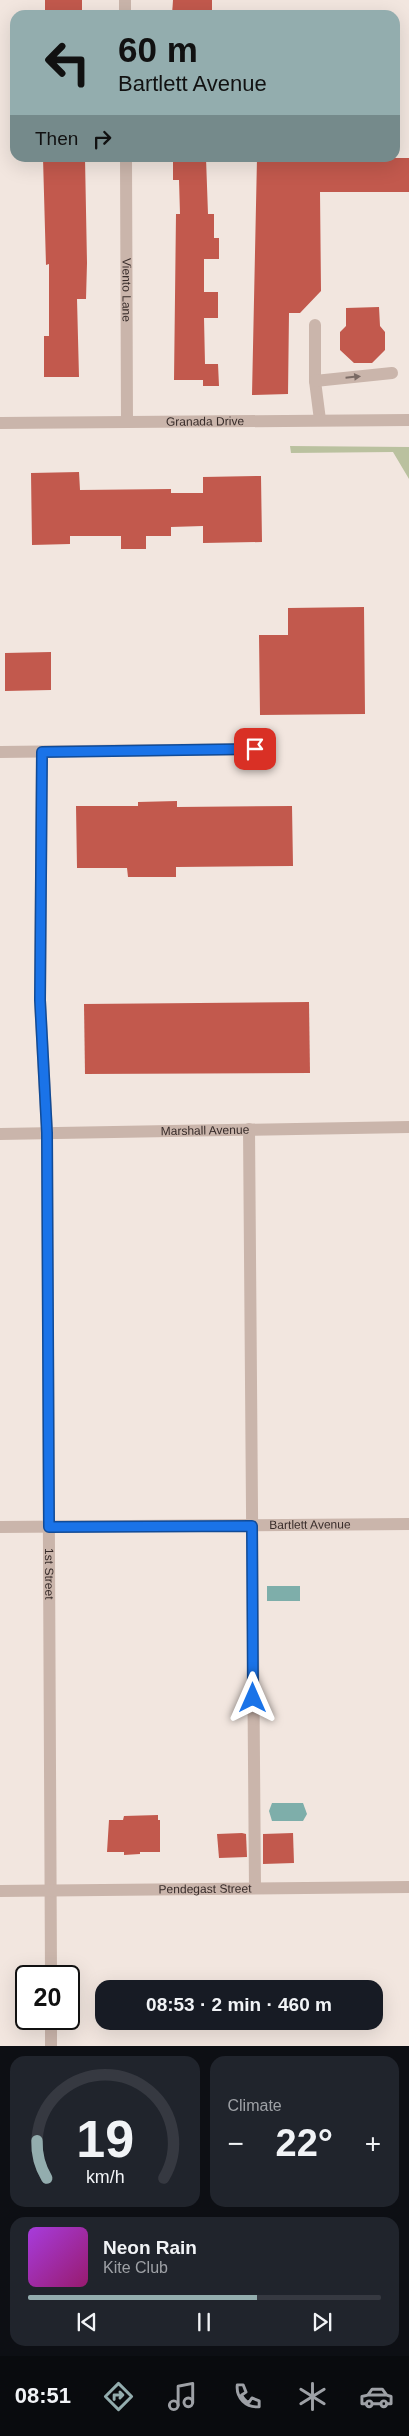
<!DOCTYPE html>
<html lang="en">
<head>
<meta charset="utf-8">
<style>
  :root { --surface:#171b24; --page:#20242c; --text:#f1f3f6; --muted:#9ea1a6; --line:#363941; --accent:#93adae }
  body { margin:0; font-family:Arial,sans-serif; background:var(--page); color:var(--text); height:100vh; display:flex; flex-direction:column; font-size:19px; white-space:nowrap }
  * { box-sizing:border-box; margin:0 }
  p { font-size:16px; color:var(--muted) }
  .icon { flex:none; width:28px; height:28px; fill:none; stroke:currentColor; stroke-width:2; stroke-linecap:round; stroke-linejoin:round }
  .map { position:relative; height:2046px; overflow:hidden }
  .sheet { display:flex; flex-direction:column; gap:10px; padding:10px; background:#0d0f14; flex:1 }
  .sheet>* { flex:none }
  .hud { position:absolute; left:10px; top:10px; width:390px; height:152px; border-radius:15px; box-shadow:0 5px 20px #0002; background:#93adae; color:#111; overflow:hidden }
  .speed { position:absolute; left:15px; top:1965px; display:flex; gap:10px; font-size:25px; font-weight:700; text-align:center }
  .speed>* { display:grid; place-content:center; width:65px; height:65px; border-radius:50%; background:var(--surface); box-shadow:0 5px 20px #0002; line-height:1 }
  .speed .limit { border:2px solid #111; border-radius:8px; background:#fff; color:#111 }
  .pin { position:absolute; display:grid; place-items:center; width:42px; height:42px; color:#fff; margin:-21px; border-radius:10px; box-shadow:0 2px 8px #0006 }
  .me { position:absolute; width:55px; margin:-28px; rotate:0deg; stroke-linejoin:round; filter:drop-shadow(0 0 4px #0008) }
  .turn { display:flex; align-items:center; gap:18px; height:105px; padding:0 25px; font-size:22px }
  .turn .icon { width:65px; height:65px; stroke-width:2.5 }
  .turn b { display:block; font-size:35px; line-height:42px }
  .then { display:flex; align-items:center; height:48px; padding:0 25px; background:#0003; gap:10px; font-size:19px }
  .big { font-size:38px; font-weight:600; line-height:1.1 }
  .sheet .card { flex:1; display:flex; flex-direction:column; justify-content:center; gap:8px; min-width:0; padding:0 18px; border-radius:15px; background:var(--page) }
  .sheet .dial { align-items:center; gap:0 }
  .dial svg { height:130px; overflow:visible; fill:none; stroke:var(--line); stroke-width:7; stroke-linecap:round; text-anchor:middle }
  .dial text { fill:var(--text); stroke:none }
  .song { display:flex; align-items:center; gap:15px }
  .cover { width:60px; height:60px; border-radius:8px; background:linear-gradient(135deg,hsl(280 70% 55%),hsl(320 70% 35%)) }
  .played { height:5px; border-radius:2px; background:linear-gradient(90deg,var(--accent) 65%,var(--line) 65%) }
  .keys { display:flex; justify-content:space-around; direction:ltr }
  .heat { display:flex; justify-content:space-between; align-items:center; font-size:28px; direction:ltr }
  .sheet .tiles { flex:1; display:grid; gap:10px; grid-template-columns:1fr 1fr }
  .card:last-child { grid-column:span 2 }
  .trip { position:absolute; left:95px; top:1980px; width:288px; height:50px; border-radius:15px; background:var(--surface); box-shadow:0 5px 20px #0002; font-weight:600; line-height:50px; text-align:center }
  .menu { display:flex; height:80px; justify-content:space-around; align-items:center; background:#090b0e; color:var(--muted) }
  .menu .icon { width:35px; height:35px }
  .menu .current { color:var(--accent) }
  .menu b { font-size:22px; color:var(--text) }
  .map>svg:first-child { display:block }
  .green { fill:#bac19f }
  .water { fill:#7eaeaa }
  .building { fill:#c2594d }
  .lines { fill:none; stroke-linecap:round; stroke-linejoin:round }
  .minor { stroke:#cab5ab; stroke-width:12 }
  .oneway { fill:#7a6a64 }
  .route-casing { stroke:#114b97; stroke-width:12 }
  .route { stroke:#1a73e8; stroke-width:9 }
  .labels { text-anchor:middle; stroke-width:4; stroke-linejoin:round; paint-order:stroke }
  .street-label { font-size:12px; fill:#382c2a; stroke:#faf1eb }
</style>
</head>
<body>
<div class="map">
<svg width="409" height="2046" viewBox="0 0 409 2046">
  <rect width="100%" height="100%" fill="#f2e6df"/>
  <path class="green" d="M290 446 409 447V479L393 452 291 453Z"/>
  <g class="water">
    <rect x="267" y="1586" width="33" height="15"/>
    <path d="M272 1803H303L307 1814 303 1821H272L269 1811Z"/>
  </g>
  <g class="building">
    <rect x="45" y="0" width="37" height="15"/>
    <path d="M173 0H212V15H172Z"/>
    <path d="M43 158H85L87 263 86 299H77L79 377H44V336H49V264L46 265Z"/>
    <path d="M206 158 208 214H214V238H219V259H204V292H218V318H204L205 364H218L219 386H203V380H174L176 214H180L179 180H173V159Z"/>
    <path d="M257 158H409V192H320L321 291 300 313H289L288 394 252 395Z"/>
    <path d="M379 307 380 326 385 332V350L372 363H354L340 350V332L346 326V308Z"/>
    <path d="M79 472 80 490 171 489V493H203V477L261 476 262 542 203 543V526L171 527V536H146V549H121V536H70V544L32 545 31 473Z"/>
    <path d="M364 607 365 714 260 715 259 635H288V608Z"/>
    <path d="M51 652V690L5 691V653Z"/>
    <path d="M177 801V807L292 806 293 866 176 867V877H128L127 868H77L76 806H138V802Z"/>
    <path d="M309 1002 310 1073 85 1074 84 1004Z"/>
    <path d="M158 1815V1820H160V1852H140V1854L124 1855V1852H107L109 1820H123L124 1816Z"/>
    <path d="M242 1833 246 1834 247 1857 219 1858 217 1834Z"/>
    <path d="M293 1833 294 1863 263 1864V1834Z"/>
  </g>
  <g class="lines">
    <g class="minor">
      <path d="M125 0V15"/>
      <path id="s1" d="M126 158 127 422"/>
      <path d="M315 325V381L320 420"/>
      <path d="M315 381 392 373"/>
      <path id="s2" d="M0 423 409 420"/>
      <path d="M0 752 255 749"/>
      <path id="s3" d="M42 752 40 1000 47 1133 51 1976"/>
      <path d="M249 1129 255 1888"/>
      <path id="s4" d="M0 1134 409 1127"/>
      <path id="s5" d="M0 1527 409 1524"/>
      <path id="s6" d="M0 1891 409 1887"/>
      <path d="M51 2046V2019"/>
    </g>
  </g>
  <defs><path id="oneway-solid" d="M-6-.8H1V-3.2L6.5 0L1 3.2V.8H-6Z" transform="scale(1.25)"/></defs>
  <use class="oneway" href="#oneway-solid" transform="translate(353 377) rotate(-6)"/>
  <g class="lines">
    <g class="route-casing">
      <path id="route" d="M253 1698 252 1526 49 1527 47 1133 40 1000 42 752 255 749"/>
    </g>
    <use href="#route" class="route"/>
  </g>
  <g class="labels">
    <g class="street-label">
      <text dy="4" stroke="none"><textPath href="#s1" startOffset="132">Viento Lane</textPath></text>
      <text dy="4" stroke="none"><textPath href="#s2" startOffset="205">Granada Drive</textPath></text>
      <text dy="4" stroke="none"><textPath href="#s4" startOffset="205">Marshall Avenue</textPath></text>
      <text dy="4" stroke="none"><textPath href="#s5" startOffset="310">Bartlett Avenue</textPath></text>
      <text dy="4" stroke="none"><textPath href="#s3" startOffset="822">1st Street</textPath></text>
      <text dy="4" stroke="none"><textPath href="#s6" startOffset="205">Pendegast Street</textPath></text>
    </g>
  </g>
</svg>
<div class="speed"><div class="limit">20</div></div>
<div class="pin" style="left:255px;top:749px;background:#d93025"><svg class="icon" aria-label="arrive" viewBox="0 0 24 24"><path d="M6 21V4h12l-3 4 3 4H6"/></svg></div>
<svg class="me" style="left:253px;top:1698px" viewBox="-20 -20 40 40"><path d="M0-17L14 15 0 8-14 15z" fill="#1a73e8" stroke="#fff" stroke-width="4"/></svg>
<div class="trip">08:53 · 2 min · 460 m</div>
<div class="hud">
<div class="turn"><svg class="icon" aria-label="left" viewBox="0 0 24 24"><path d="M17 20v-9H6M10 6l-5 5 5 5"/></svg><div><b>60 m</b>Bartlett Avenue</div></div>
<div class="then">Then<svg class="icon" aria-label="right" viewBox="0 0 24 24"><path d="M7 20v-9h11M14 6l5 5-5 5"/></svg></div>
</div>
</div>
<section class="sheet">
<div class="tiles">
<div class="card dial"><svg viewBox="0 0 100 80">
<path d="M14 69A42 42 0 1 1 86 69"/>
<path d="M14 69A42 42 0 0 1 8 46" stroke="#93adae"/>
<text x="50" y="56" font-size="32" font-weight="700">19</text>
<text x="50" y="72" font-size="11">km/h</text>
</svg></div>
<div class="card"><p>Climate</p>
<div class="heat"><a>−</a><b class="big">22°</b><a>+</a></div>
</div>
<div class="card">
<div class="song"><i class="cover"></i><div><b>Neon Rain</b><p>Kite Club</p></div></div>
<div class="played"></div>
<div class="keys"><svg class="icon" aria-label="previous" viewBox="0 0 24 24"><path d="M18 5L8 12l10 7zM5 5v14"/></svg><svg class="icon" aria-label="pause" viewBox="0 0 24 24"><path d="M8 5v14M16 5v14"/></svg><svg class="icon" aria-label="next" viewBox="0 0 24 24"><path d="M6 5l10 7-10 7zM19 5v14"/></svg></div>
</div>
</div>
</section>
<nav class="menu">
<b>08:51</b>
<svg class="icon current" aria-label="directions" viewBox="0 0 24 24"><path d="M12 3l9 9-9 9-9-9zM9 14v-3h6M13 9l2 2-2 2"/></svg>
<svg class="icon" aria-label="music" viewBox="0 0 24 24"><path d="M9 18V5l10-2v13"/><circle cx="6" cy="18" r="3"/><circle cx="16" cy="16" r="3"/></svg>
<svg class="icon" aria-label="phone" viewBox="0 0 24 24"><path d="M5 4h4l2 5-3 2q2 4 5 5l2-3 5 2v4C11 20 4 13 5 4z"/></svg>
<svg class="icon" aria-label="climate" viewBox="0 0 24 24"><path d="M12 3v18M4 7l16 10M4 17L20 7"/></svg>
<svg class="icon" aria-label="car" viewBox="0 0 24 24"><path d="M5 17H2v-5l4-1 3-4h7l3 4 3 1v5h-3M9 17h6M6 11h13"/><circle cx="7" cy="17" r="2"/><circle cx="17" cy="17" r="2"/></svg>
</nav>
</body>
</html>
